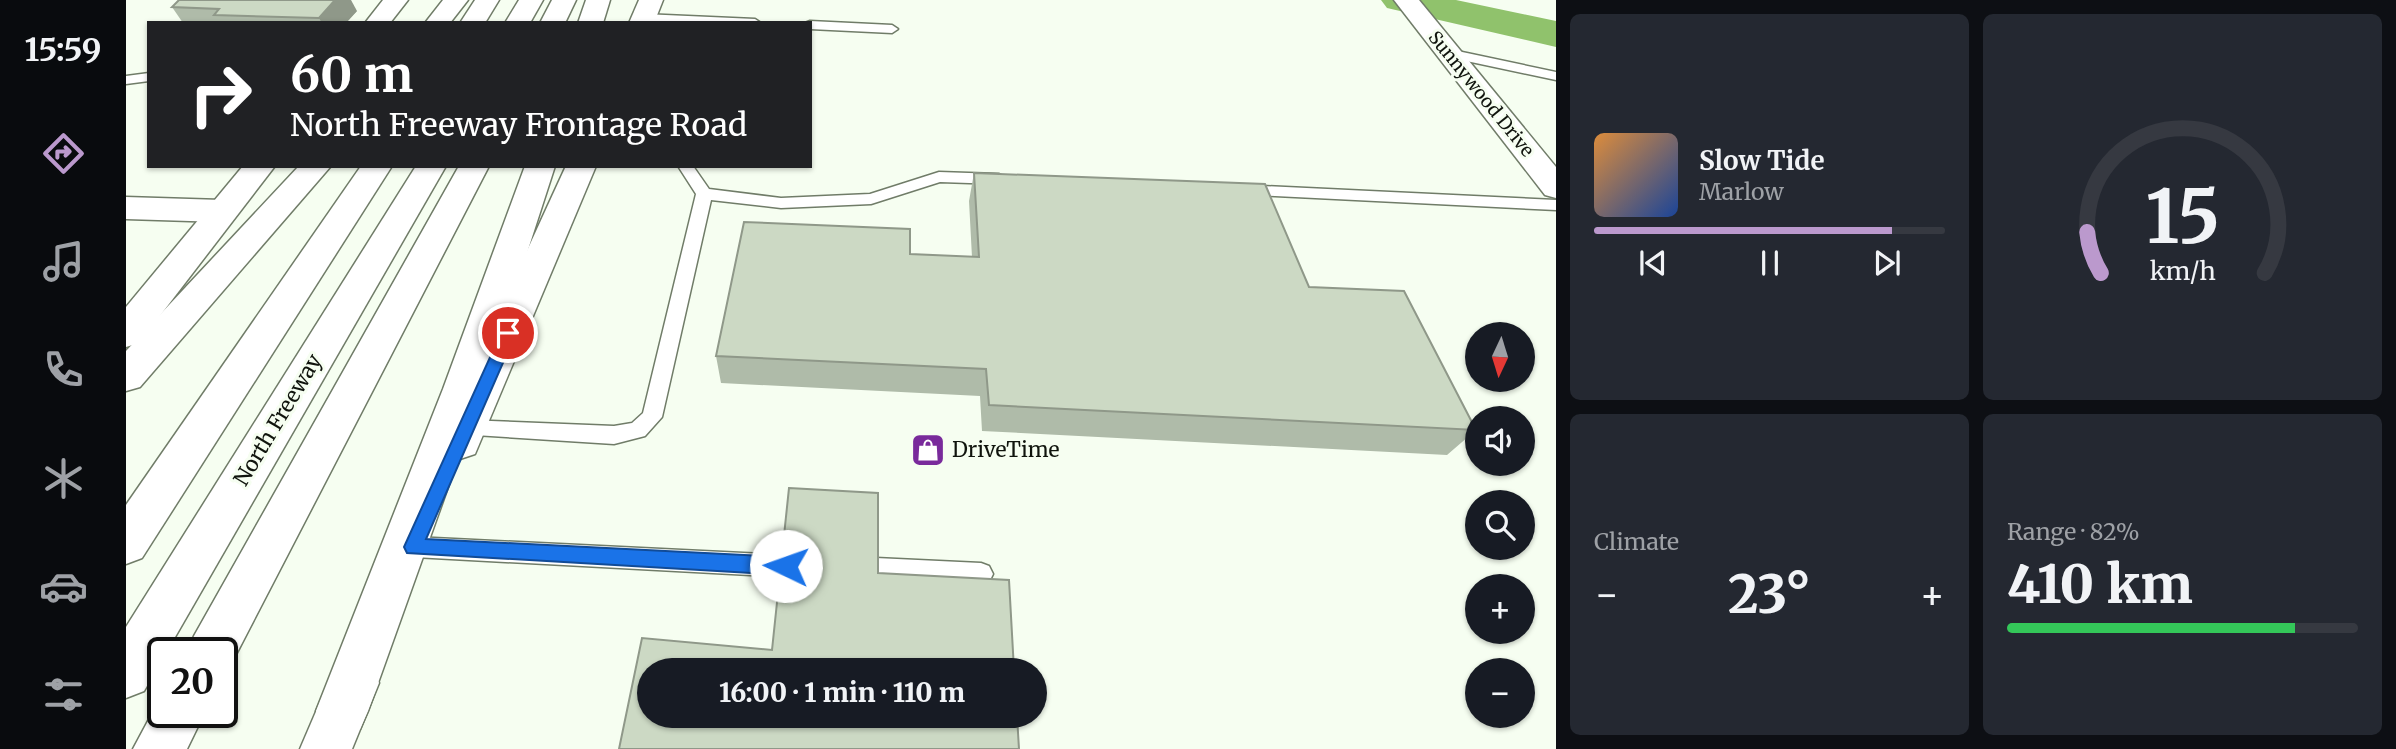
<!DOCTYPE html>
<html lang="en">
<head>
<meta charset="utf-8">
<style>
  :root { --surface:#171b24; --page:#242831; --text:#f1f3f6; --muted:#9ea1a6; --line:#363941; --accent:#bb99cd }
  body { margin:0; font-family:Merriweather,serif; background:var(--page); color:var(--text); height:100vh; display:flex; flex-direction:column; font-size:26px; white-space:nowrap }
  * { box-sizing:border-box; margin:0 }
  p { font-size:23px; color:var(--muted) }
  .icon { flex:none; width:38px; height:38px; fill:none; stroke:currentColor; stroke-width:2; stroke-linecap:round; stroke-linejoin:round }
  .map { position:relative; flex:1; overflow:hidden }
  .sheet { display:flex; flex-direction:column; gap:14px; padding:14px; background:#0d0f14; width:840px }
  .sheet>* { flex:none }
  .hud { position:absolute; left:21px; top:21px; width:665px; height:147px; border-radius:0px; box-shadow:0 2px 5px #0004; background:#202124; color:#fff; overflow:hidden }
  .needle { width:46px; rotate:184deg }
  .controls { position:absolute; left:1339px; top:322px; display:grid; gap:14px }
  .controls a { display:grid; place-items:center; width:70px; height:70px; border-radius:50%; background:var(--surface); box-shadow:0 2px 5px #0004; font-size:35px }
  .speed { position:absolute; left:21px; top:637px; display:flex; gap:14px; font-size:35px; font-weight:700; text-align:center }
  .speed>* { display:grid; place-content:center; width:91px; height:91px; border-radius:50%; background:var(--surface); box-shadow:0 2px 5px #0004; line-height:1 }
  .speed .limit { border:4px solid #111; border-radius:10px; background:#fff; color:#111 }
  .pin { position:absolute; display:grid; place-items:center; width:60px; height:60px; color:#fff; margin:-30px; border:4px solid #fff; border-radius:50%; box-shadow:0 2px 7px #0007 }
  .me { position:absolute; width:77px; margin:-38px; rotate:273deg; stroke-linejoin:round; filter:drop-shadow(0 0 5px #0008) }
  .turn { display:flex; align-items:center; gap:24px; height:147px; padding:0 28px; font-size:32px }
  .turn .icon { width:91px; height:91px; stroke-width:2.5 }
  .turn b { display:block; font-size:49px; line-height:60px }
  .big { font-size:52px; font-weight:800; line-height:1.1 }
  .sheet .widget { flex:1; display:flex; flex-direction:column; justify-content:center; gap:10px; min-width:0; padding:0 24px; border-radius:10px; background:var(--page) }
  .sheet .dial { align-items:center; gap:0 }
  .dial svg { height:182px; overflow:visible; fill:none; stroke:var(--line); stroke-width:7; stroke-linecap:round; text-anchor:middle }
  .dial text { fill:var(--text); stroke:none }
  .song { display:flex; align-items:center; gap:21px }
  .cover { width:84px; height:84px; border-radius:10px; background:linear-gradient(135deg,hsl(30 70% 55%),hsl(220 70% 35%)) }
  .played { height:7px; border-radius:4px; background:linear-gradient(90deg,var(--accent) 85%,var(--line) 85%) }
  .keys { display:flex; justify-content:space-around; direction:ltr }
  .heat { display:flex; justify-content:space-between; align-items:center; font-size:38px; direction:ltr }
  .charge { height:10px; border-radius:5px; background:linear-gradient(90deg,#34c759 82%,var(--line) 0) }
  .sheet .tiles { flex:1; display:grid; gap:14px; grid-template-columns:repeat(2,1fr) }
  .trip { position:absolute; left:511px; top:658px; width:410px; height:70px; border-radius:35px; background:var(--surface); box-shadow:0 2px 5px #0004; font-weight:800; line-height:70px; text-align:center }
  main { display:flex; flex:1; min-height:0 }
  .dock { display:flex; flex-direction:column; width:126px; justify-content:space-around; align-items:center; background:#090b0e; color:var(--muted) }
  .dock .icon { width:49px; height:49px }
  .dock .active { color:var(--accent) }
  .dock b { font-size:32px; color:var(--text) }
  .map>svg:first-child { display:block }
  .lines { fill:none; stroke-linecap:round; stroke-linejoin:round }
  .river { fill:#90c26c; fill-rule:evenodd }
  .lane-casing { stroke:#707c68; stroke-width:3 }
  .street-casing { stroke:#707c68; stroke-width:3 }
  .secondary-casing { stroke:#707c68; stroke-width:3 }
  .highway-casing { stroke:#707c68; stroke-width:3 }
  .lane { fill:#fff; fill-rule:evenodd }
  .street { fill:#fff; fill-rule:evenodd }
  .secondary { fill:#fff; fill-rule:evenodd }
  .highway { fill:#fff; fill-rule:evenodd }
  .wall { fill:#afbba9 }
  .shaded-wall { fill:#8f9889 }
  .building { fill:#ccd9c4; stroke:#8f9889; stroke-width:2 }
  .route { fill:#1a73e8; stroke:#114b97; stroke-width:2 }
  .labels { text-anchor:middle; stroke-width:6; stroke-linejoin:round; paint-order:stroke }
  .far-street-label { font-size:18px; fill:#10140d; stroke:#f6fef1 }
  .street-label { font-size:21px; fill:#10140d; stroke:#f6fef1 }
  .poi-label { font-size:21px; fill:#10140d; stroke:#f6fef1; text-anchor:start }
</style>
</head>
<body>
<main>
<nav class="dock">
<b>15:59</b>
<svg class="icon active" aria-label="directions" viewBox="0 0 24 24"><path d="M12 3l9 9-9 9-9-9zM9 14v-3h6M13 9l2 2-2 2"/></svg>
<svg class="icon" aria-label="music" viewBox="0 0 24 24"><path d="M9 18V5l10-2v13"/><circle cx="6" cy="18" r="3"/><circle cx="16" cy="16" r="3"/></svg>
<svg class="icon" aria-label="phone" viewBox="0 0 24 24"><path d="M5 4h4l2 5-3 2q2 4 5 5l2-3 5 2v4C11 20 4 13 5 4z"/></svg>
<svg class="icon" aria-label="climate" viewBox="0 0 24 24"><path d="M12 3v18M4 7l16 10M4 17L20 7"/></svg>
<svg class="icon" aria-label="car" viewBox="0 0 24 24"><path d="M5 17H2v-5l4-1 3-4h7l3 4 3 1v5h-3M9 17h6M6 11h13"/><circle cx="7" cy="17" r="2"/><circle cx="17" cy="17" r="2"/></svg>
<svg class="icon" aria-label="filters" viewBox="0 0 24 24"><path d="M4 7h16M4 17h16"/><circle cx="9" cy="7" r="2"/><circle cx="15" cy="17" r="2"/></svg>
</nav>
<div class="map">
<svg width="1430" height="749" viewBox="0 0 1430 749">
  <rect width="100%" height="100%" fill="#f6fef1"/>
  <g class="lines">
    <path class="river" d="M1255 0H1330L1430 21V47L1261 8Z"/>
    <g class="lane-casing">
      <g id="lane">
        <path d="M517 14 629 19 635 23 513 21V15Z"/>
        <path d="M684 21 766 25 772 29 766 33 684 29V23H679Z"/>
        <path d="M1322 49 1430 72V80L1317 56 1315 53Z"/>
        <path d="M23 73V81L0 84V76Z"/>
        <path d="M552 166H567L583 189 655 198 744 194 813 172 873 174 881 179 873 184 814 182 745 204 655 208 585 200 536 417 519 436 488 444 333 434 330 428 333 422 340 420 488 426 506 423 517 413 570 194Z"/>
        <path d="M1116 185 1430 200V210L1110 194V186Z"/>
        <path d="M288 537 660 555 668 558 671 566 668 574 660 577 288 557 280 554 277 547 280 540Z"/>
        <path d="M750 558 855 563 863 566 867 574 863 582 855 585 750 580 742 577 739 569 742 561Z"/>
      </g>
    </g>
    <g class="street-casing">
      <g id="street">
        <path d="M1268 0H1293L1430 167V198L1419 195Z"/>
        <path d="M0 197 96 200 107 203 112 211 107 219 96 222 0 219Z"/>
      </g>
    </g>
    <g class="secondary-casing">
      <g id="secondary">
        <path d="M257 0H282L264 23H239Z"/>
        <path d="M513 0H537L528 23H503Z"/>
        <path d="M117 166H149L13 343 0 347V307Z"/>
        <path d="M440 166H470L349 454 334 459 319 454 313 442Z"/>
        <path d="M228 658 246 665 253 683 226 749H174L210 665Z"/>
      </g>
    </g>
    <g class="highway-casing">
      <g id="highway">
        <path d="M317 0H342L324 23H299Z"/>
        <path d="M349 0H373L359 23H334Z"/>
        <path d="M393 0H417L404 23H379Z"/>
        <path d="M426 0H450L439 23H414Z"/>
        <path d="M460 0H484L477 23H452Z"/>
        <path d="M173 166H205L14 387 0 391V351Z"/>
        <path d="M235 166H266L16 558 0 564V505Z"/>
        <path d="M290 166H320L18 691 0 698V627Z"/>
        <path d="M333 166H363L102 670 96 673V653H61L68 636Z"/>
        <path d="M399 166H429L357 389 242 711 234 729 216 737 198 729 190 711 317 389Z"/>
        <path d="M37 693V712H79L61 749H7Z"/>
      </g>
    </g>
    <use href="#lane" class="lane"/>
    <use href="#street" class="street"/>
    <use href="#secondary" class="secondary"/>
    <use href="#highway" class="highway"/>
  </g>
  <g class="wall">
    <path d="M46 7 231 11 220 23H57Z"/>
    <path d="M848 173 1183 287 1350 430 1321 455 856 431 854 396 595 383 590 356 784 254 846 257 843 201Z"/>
  </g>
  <path class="shaded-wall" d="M209 0H225L231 11 220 23H196L193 18Z"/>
  <g class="building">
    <path d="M53 0H209L193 18 88 15 93 9 46 7Z"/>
    <path d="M848 173 1139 184 1183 287 1278 291 1350 430 863 405 860 369 590 356 618 222 784 229V254L853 257Z"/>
    <path d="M663 488 752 493V573L883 580 888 670H523V716H891L893 749H493L516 638 646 650Z"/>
  </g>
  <path class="route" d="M382 327 390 333 300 539 660 557 667 560 669 566 667 573 660 575 281 553 278 547 375 333Z"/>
  <defs>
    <g id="shop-square" transform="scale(1.75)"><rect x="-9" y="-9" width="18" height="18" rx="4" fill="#792a9b" stroke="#f6fef1"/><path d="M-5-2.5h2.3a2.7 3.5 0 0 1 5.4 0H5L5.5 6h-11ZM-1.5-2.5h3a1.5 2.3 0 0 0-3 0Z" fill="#fff"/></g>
  </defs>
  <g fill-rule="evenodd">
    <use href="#shop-square" x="802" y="450"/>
  </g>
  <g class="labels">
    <g class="far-street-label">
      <text transform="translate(1355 94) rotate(51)" y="6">Sunnywood Drive</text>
    </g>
    <g class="street-label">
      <text transform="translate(152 420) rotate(-59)" y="7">North Freeway</text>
    </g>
    <g class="poi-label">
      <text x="826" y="457">DriveTime</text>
    </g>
  </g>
</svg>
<div class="controls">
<a><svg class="needle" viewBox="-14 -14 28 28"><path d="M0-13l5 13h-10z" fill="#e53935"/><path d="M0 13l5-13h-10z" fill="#9ea1a6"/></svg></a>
<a><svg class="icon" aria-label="sound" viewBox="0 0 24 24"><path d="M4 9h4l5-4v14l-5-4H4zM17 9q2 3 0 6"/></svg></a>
<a><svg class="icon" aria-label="search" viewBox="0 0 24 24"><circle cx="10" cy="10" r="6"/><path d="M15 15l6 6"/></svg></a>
<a>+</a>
<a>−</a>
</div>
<div class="speed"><div class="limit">20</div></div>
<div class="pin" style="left:382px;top:333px;background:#d93025"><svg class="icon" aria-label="arrive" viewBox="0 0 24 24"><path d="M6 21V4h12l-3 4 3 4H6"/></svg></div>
<svg class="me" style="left:660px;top:566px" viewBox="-20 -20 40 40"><circle r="19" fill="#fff"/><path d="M0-13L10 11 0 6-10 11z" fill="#1a73e8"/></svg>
<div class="trip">16:00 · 1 min · 110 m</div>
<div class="hud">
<div class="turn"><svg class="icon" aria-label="right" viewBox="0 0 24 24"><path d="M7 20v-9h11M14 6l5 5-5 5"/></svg><div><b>60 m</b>North Freeway Frontage Road</div></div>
</div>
</div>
<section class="sheet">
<div class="tiles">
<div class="widget">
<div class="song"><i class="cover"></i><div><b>Slow Tide</b><p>Marlow</p></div></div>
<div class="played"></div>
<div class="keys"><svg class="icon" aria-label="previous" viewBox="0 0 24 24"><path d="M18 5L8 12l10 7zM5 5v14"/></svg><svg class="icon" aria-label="pause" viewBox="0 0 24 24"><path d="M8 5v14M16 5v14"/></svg><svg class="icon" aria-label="next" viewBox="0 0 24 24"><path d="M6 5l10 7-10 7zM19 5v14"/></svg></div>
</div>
<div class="widget dial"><svg viewBox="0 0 100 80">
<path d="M14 69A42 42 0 1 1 86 69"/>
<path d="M14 69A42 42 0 0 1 8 51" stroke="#bb99cd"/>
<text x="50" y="56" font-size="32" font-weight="700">15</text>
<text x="50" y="72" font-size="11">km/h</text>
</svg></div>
<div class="widget"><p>Climate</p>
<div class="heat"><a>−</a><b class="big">23°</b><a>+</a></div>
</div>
<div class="widget"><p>Range · 82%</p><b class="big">410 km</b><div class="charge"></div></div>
</div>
</section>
</main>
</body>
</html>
